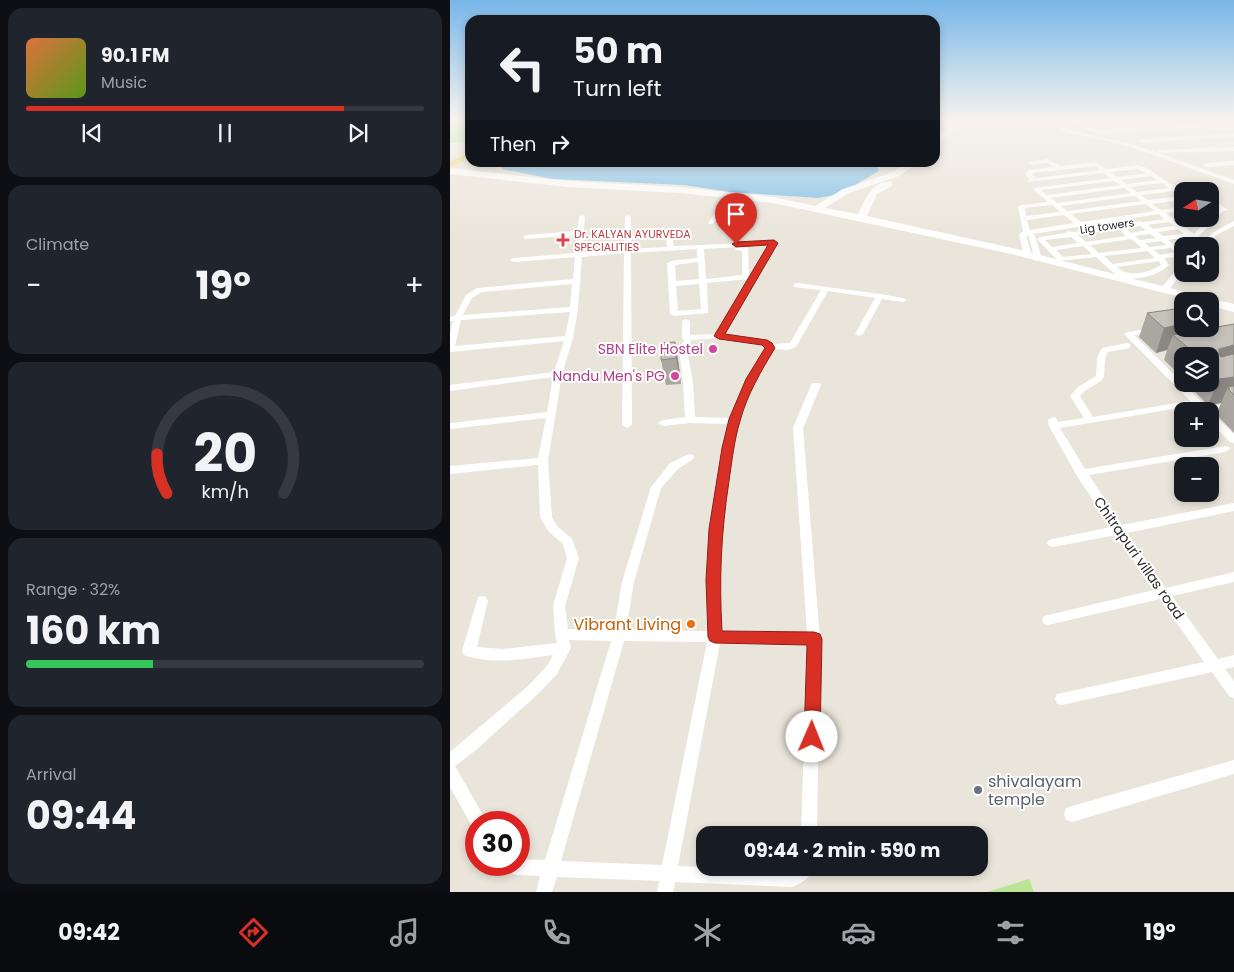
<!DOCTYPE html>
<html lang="en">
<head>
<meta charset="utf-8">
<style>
  :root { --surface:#171b24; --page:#20242c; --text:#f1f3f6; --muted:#9ea1a6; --line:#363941; --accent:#d93025 }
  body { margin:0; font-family:Poppins,sans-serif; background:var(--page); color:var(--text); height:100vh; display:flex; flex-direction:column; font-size:19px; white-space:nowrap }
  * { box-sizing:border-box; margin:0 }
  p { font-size:16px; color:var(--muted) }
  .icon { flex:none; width:28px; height:28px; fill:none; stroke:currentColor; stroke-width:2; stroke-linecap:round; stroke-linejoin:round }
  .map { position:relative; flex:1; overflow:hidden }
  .panel { display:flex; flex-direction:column; gap:8px; padding:8px; background:#0d0f14; width:450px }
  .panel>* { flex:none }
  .banner { position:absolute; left:15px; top:15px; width:475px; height:152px; border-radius:15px; box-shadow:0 2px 8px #0003; background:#171b24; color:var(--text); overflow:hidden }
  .needle { width:32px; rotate:258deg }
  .buttons { position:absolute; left:724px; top:182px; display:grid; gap:10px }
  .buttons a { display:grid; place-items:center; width:45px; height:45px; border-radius:10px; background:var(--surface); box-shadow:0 2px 8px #0003; font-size:25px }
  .speed { position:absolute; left:15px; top:811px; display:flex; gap:10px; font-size:25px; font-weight:700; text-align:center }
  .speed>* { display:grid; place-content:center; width:65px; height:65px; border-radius:50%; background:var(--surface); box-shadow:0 2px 8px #0003; line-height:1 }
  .speed .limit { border:8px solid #d22; background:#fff; color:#111 }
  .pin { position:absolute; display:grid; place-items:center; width:42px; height:42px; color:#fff; margin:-51px -21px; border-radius:50% 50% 50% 0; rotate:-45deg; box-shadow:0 0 5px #0007 }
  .pin .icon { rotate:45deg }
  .me { position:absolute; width:55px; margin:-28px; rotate:1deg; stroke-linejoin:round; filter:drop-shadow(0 0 4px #0008) }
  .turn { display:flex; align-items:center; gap:18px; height:105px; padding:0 25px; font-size:22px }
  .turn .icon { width:65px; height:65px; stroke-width:2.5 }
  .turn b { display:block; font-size:35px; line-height:42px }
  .then { display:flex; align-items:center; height:48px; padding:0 25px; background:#0003; gap:10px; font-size:19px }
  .big { font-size:38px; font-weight:700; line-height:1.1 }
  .panel .card { flex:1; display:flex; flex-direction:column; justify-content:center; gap:8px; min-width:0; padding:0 18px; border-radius:15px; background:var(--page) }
  .panel .dial { align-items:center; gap:0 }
  .dial svg { height:130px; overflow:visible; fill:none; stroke:var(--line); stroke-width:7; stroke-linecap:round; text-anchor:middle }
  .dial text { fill:var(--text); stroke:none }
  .song { display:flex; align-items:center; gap:15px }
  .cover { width:60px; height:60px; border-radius:8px; background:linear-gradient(135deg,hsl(20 70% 55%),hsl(90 70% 35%)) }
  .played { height:5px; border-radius:2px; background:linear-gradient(90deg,var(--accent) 80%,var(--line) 80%) }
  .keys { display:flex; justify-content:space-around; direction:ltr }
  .heat { display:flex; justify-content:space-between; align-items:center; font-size:28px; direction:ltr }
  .charge { height:8px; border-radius:4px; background:linear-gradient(90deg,#34c759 32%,var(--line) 0) }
  .trip { position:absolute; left:246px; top:826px; width:292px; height:50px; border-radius:15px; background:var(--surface); box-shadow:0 2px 8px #0003; font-weight:700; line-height:50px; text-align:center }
  .tab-bar { display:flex; height:80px; justify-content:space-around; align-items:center; background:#090b0e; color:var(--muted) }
  .tab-bar .icon { width:35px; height:35px }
  .tab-bar .active { color:var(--accent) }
  .tab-bar b { font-size:22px; color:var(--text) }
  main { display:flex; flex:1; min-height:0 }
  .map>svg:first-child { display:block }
  .green { fill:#a7de98 }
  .pitch { fill:#b9e594 }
  .water { fill:#71b9e8 }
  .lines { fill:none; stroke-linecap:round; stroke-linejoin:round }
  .street { fill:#fff; fill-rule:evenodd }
  .secondary { fill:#fff; fill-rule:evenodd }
  .primary { fill:#e9db5f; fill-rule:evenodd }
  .wall { fill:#a9a7a0 }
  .shaded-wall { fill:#8a8882 }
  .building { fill:#c5c2ba; stroke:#8a8882 }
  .route { fill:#d93025; stroke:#8d1f18 }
  .health-dot { fill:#e0444e; stroke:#fff; stroke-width:2 }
  .hotel-dot { fill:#d1479c; stroke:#fff; stroke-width:2 }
  .food-dot { fill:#e8710a; stroke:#fff; stroke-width:2 }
  .worship-dot { fill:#6b7280; stroke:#fff; stroke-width:2 }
  .labels { text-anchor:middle; stroke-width:4; stroke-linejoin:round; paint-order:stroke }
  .far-street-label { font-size:11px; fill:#282828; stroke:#fff }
  .far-health-label { font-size:11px; fill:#be3a42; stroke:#fff; text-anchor:start }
  .hotel-label { font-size:14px; fill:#b23c85; stroke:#fff; text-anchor:end }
  .street-label { font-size:14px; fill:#282828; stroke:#fff }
  .near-food-label { font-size:16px; fill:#c56008; stroke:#fff; text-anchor:end }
  .near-worship-label { font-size:16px; fill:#5b616d; stroke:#fff; text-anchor:start }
</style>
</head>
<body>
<main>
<section class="panel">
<div class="card">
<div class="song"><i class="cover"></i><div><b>90.1 FM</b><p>Music</p></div></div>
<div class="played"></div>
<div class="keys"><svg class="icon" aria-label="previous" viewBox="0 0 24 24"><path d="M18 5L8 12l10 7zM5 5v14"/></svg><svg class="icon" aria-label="pause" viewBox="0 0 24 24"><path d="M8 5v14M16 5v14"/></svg><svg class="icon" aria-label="next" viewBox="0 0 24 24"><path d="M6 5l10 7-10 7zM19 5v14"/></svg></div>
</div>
<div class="card"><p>Climate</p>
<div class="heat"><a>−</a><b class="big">19°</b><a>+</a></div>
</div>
<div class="card dial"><svg viewBox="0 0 100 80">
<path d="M14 69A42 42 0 1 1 86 69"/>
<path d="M14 69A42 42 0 0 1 8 45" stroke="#d93025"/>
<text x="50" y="56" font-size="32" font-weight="700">20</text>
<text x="50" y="72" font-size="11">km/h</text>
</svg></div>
<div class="card"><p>Range · 32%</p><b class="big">160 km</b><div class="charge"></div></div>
<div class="card"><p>Arrival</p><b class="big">09:44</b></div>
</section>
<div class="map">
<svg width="784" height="892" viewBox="0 0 784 892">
  <rect width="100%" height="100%" fill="#eae5da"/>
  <path class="green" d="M0 118H20V142L0 143Z"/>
  <path class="pitch" d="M579 879 584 892H537Z"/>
  <path class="water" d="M60 162H426L429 171 390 194 368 198 280 192 234 185 102 179 53 169 52 167Z"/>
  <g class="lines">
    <g class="street">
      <path d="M597 118H602L616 129 682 144 708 153V151L710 150 784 147V151L709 153 784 180V184L678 146 612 131Z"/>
      <path d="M621 118H679L677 119 631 122 641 128 649 129 784 122V126L649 133 637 130 625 122 609 123 606 121 621 119Z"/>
      <path d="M784 133V137L692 143 689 141 692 139Z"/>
      <path d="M598 159 610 166 646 162 657 169 687 165 697 168 732 192V196L724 191 691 195 698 200 732 196V200L702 204 711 210 732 207V211L716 213 744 234 769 209 760 207V203L769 204 778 210 773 211 746 239H742L739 237 718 240 732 251V253L729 257 714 258 719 265C709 276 682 282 669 276 661 272 653 263 646 257L608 261 587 239 590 237 616 233 617 231 623 232 664 226 665 224 671 225 686 223 687 221 693 222 714 219 709 214 583 234 585 236 592 259 585 261 579 237 576 235 582 256 578 258 574 256 569 235 573 231 568 207 571 205 598 202 584 190V188L660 178 654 173 578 182V180L580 179 576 176V173L579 170 603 167 597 163 581 165 578 163 579 162ZM645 166 650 170 587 178 582 175 583 173ZM687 169 697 173 667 177 661 172ZM701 176 707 180 677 184 671 180ZM664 181 670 185 597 195 591 190ZM712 183 719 188 687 192 681 187ZM674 188 681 193 607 203 601 198ZM685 196 691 201 617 211 611 206ZM696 204 705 211 631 222 621 214ZM602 205 610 212 576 216 575 208ZM614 215 624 223 580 230 577 220ZM719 222 724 226 703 229 698 225ZM690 226 696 230 681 233 676 228ZM669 229 676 236 636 242 628 235ZM728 229 734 234 713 236 708 232ZM700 234 706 238 690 240 685 236ZM621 237 628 243 602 247 595 240ZM681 239 692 248 649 253 640 245ZM711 241 716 245 699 247 695 243ZM633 246 642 254 613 257 606 250ZM720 248 726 252 710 255 704 250ZM697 251 705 258 663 264 654 256ZM709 261 711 265 710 266C696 273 679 278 667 267Z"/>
      <path d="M784 161V165L756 167 753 165 756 163Z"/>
      <path d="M279 194 284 195 263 224H259L258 223Z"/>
      <path d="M132 215 135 217 132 252 174 249 175 217 178 215 181 217V249L217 247 215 230 218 228 221 230 224 246 326 242 327 243 274 334 314 339 322 344 340 343 371 290 344 287 343 285 347 283 430 294 453 298 457 300 453 302 432 299 413 334 409 336 405 334 425 298 378 291 346 347 338 350 324 349 305 379 289 419 283 448 271 529 269 580 271 632 357 633 343 428 361 385 363 383H369L371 385 353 428 370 639 367 835H351L357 644 270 643 228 866 339 871 343 868H364C361 877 351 884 342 887L225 882 223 892H207L209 881 107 877 102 892H86L90 876 66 875 53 871 51 865H69V859L95 860 161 641 119 640 121 648 107 674 88 694 26 750 5 766 37 822H26V829L23 828 0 787V752L78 686 97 666 103 655C75 659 42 665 14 655L12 651 28 597 32 596 36 597 38 601 27 647 53 649 107 643 105 634 103 606 117 558 113 544 99 532 90 517 88 465 0 474V466L88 458 96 418 0 429V423L97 412 103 377 0 391V385L104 372 114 341 0 352V333L3 321H0V317L5 316 16 295 27 288 123 279 125 257 64 262 60 260 64 258 125 253 127 235 76 239 73 237 76 235 127 231 129 217ZM319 245 266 334 240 335V321L236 319 232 321V338L234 341 229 349 233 383 235 417 213 420 208 423 213 426 240 423 278 424 259 529 257 580 258 631 176 630 184 582 211 488 228 469 243 459 244 457 243 455 239 454 220 463 201 487 172 582 164 629H118L115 606 129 558 122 539 107 526 102 517 98 461 112 374 123 338 128 309 132 257 174 253 172 425 177 428 182 425 181 253 247 249V258L221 261 217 263 220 314 224 316 258 313 257 283 299 279 298 246ZM287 247 285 249 286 250 292 251V275L256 279 254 249ZM248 262 249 279 226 281 225 265ZM122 284 120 307 13 315 22 298 32 292ZM249 284 251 309 228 311 226 286ZM120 312 115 336 5 346 11 320ZM269 338 312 344 316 349 297 379 280 418 245 417 243 383 237 349 242 340ZM174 641 257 642 212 865 111 861Z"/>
      <path d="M784 221V226L766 235 757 246H750L762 233Z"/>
      <path d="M729 267H732V273L717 292H711V288Z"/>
      <path d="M702 328 706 330 705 332 684 335 757 407 784 402V408L760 412 750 411 674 334 678 332Z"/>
      <path d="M677 343 680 344V348L658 352 655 358 654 377C648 386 636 387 630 396L643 417 738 401 743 404 741 406 610 428 635 469 775 446 779 447 780 449 775 452 639 475 672 525 784 503V511L677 533 716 588 784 572V582L722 596 768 659 784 655V667L775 669 784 681V698L779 696 762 672 612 705 607 704 605 699 607 694 612 693 754 662 710 599 598 625 594 624 592 620 594 616 598 615 704 590 666 535 603 547 599 546 597 543 599 540 603 539 661 527 627 476 599 426 598 420 603 417 606 418 608 422 634 418 620 396 628 387 646 376 647 358 652 348Z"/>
      <path d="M760 413 763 414 784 434V443L780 442 760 422Z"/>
      <path d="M784 760V774L622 822 616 820 614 814 616 808 622 806Z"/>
    </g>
    <g class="secondary">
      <path d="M510 118H518L493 139 488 150H485V140L487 136Z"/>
      <path d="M458 162H469L449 176 399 193 375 208 408 214C415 200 422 180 442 182V186L427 194 417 216 562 248 763 299 784 304V312L760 306V301H746L561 254 323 203 230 193 118 187 0 174V168L118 181 230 187 323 197 365 206 393 189 443 172Z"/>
    </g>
    <path class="primary" d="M20 153V159L0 167V161Z"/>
  </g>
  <g class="wall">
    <path d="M697 313 760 314 764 318 760 328 784 324V433L767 415V413L771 403 758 405 738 385 739 384H760V356H732V377L714 360 717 350 706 353 689 337Z"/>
    <path d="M225 342 229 367 231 384 216 385 211 360Z"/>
  </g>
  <g class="shaded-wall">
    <path d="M764 318 760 328V319Z"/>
    <path d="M732 324V329H760L723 335 717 350 706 353 714 328Z"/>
    <path d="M225 342 229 367 231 384 226 358Z"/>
    <path d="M784 345V367L760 371 769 349Z"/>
    <path d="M784 377V395L778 387 771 403 758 405 769 379Z"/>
  </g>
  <g class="building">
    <path d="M732 308V324L714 328 697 313Z"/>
    <path d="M760 314 764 318 760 319Z"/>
    <path d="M784 324V345L769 349V355L771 357 784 354V377L769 379 760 371V356H748L723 335Z"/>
    <path d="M225 342 226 358 211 360V343Z"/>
    <path d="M784 386V395L778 389H780L778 387Z"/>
  </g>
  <linearGradient id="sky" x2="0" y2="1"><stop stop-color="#78b6e8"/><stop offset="0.49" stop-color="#f6f3ee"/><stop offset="1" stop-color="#f6f3ee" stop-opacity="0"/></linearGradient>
  <rect width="784" height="243" fill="url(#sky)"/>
  <path class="route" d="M324 240 328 243 275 334 317 340 322 343 325 348C311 371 297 395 290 421 284 441 282 461 279 481 271 534 269 578 272 631L364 632 370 634 372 639 370 737 368 743 362 745 356 743 354 737 357 645 265 643 260 641 258 637 256 580 259 529 272 448 279 419 296 379 315 348 312 345 269 339 264 336 318 245 286 247 282 244 286 242Z"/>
  <path class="health-dot" d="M110.5 232.5h5v5h5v5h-5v5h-5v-5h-5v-5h5z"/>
  <g class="hotel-dot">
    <circle cx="263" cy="349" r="5"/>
    <circle cx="225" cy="376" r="5"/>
  </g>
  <circle class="food-dot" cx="241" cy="624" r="5"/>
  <circle class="worship-dot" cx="528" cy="790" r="5"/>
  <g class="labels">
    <g class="far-street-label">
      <text transform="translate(657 226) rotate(-8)" y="4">Lig towers</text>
    </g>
    <g class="far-health-label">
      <text x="124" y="238">Dr. KALYAN AYURVEDA<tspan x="124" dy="13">SPECIALITIES</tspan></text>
    </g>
    <g class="hotel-label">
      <text x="253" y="354">SBN Elite Hostel</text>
      <text x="215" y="381">Nandu Men's PG</text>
    </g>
    <g class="street-label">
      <text transform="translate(689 558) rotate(55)" y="5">Chitrapuri villas road</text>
    </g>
    <g class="near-food-label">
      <text x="231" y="630">Vibrant Living</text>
    </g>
    <g class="near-worship-label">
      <text x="538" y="787">shivalayam<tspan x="538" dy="18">temple</tspan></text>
    </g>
  </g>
</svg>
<div class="buttons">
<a><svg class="needle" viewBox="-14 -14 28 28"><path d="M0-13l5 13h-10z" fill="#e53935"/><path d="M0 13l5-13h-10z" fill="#9ea1a6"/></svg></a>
<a><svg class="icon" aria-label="sound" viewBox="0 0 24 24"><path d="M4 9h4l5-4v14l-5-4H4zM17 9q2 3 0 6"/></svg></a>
<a><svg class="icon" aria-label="search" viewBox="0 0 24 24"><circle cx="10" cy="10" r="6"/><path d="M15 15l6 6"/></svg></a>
<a><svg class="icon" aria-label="layers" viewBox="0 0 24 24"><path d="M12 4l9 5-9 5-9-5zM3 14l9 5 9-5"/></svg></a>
<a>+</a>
<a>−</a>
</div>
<div class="speed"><div class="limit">30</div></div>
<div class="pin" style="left:286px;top:244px;background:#d93025"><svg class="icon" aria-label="arrive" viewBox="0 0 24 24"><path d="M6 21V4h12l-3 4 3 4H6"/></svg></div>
<svg class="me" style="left:362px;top:737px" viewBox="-20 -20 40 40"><circle r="19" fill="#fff"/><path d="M0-13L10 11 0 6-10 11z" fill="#d93025"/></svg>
<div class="trip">09:44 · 2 min · 590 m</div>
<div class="banner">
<div class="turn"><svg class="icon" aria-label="left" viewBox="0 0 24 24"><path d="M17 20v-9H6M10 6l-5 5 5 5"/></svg><div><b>50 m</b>Turn left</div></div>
<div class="then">Then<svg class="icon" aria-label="right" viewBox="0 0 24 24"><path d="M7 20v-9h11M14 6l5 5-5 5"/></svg></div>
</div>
</div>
</main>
<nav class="tab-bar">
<b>09:42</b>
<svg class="icon active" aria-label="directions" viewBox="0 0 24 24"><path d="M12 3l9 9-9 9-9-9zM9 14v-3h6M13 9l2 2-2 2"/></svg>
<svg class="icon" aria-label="music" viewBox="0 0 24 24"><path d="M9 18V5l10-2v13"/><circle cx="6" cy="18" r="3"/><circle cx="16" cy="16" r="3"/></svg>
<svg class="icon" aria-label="phone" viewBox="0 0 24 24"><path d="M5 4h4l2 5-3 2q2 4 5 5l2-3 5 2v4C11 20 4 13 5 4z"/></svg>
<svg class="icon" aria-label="climate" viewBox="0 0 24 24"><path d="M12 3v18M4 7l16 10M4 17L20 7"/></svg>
<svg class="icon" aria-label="car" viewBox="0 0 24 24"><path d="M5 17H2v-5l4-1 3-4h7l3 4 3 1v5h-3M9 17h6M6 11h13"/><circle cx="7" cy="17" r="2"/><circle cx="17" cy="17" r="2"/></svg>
<svg class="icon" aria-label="filters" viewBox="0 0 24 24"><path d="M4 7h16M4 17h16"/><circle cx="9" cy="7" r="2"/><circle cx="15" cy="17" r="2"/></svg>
<b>19°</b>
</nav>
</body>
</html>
